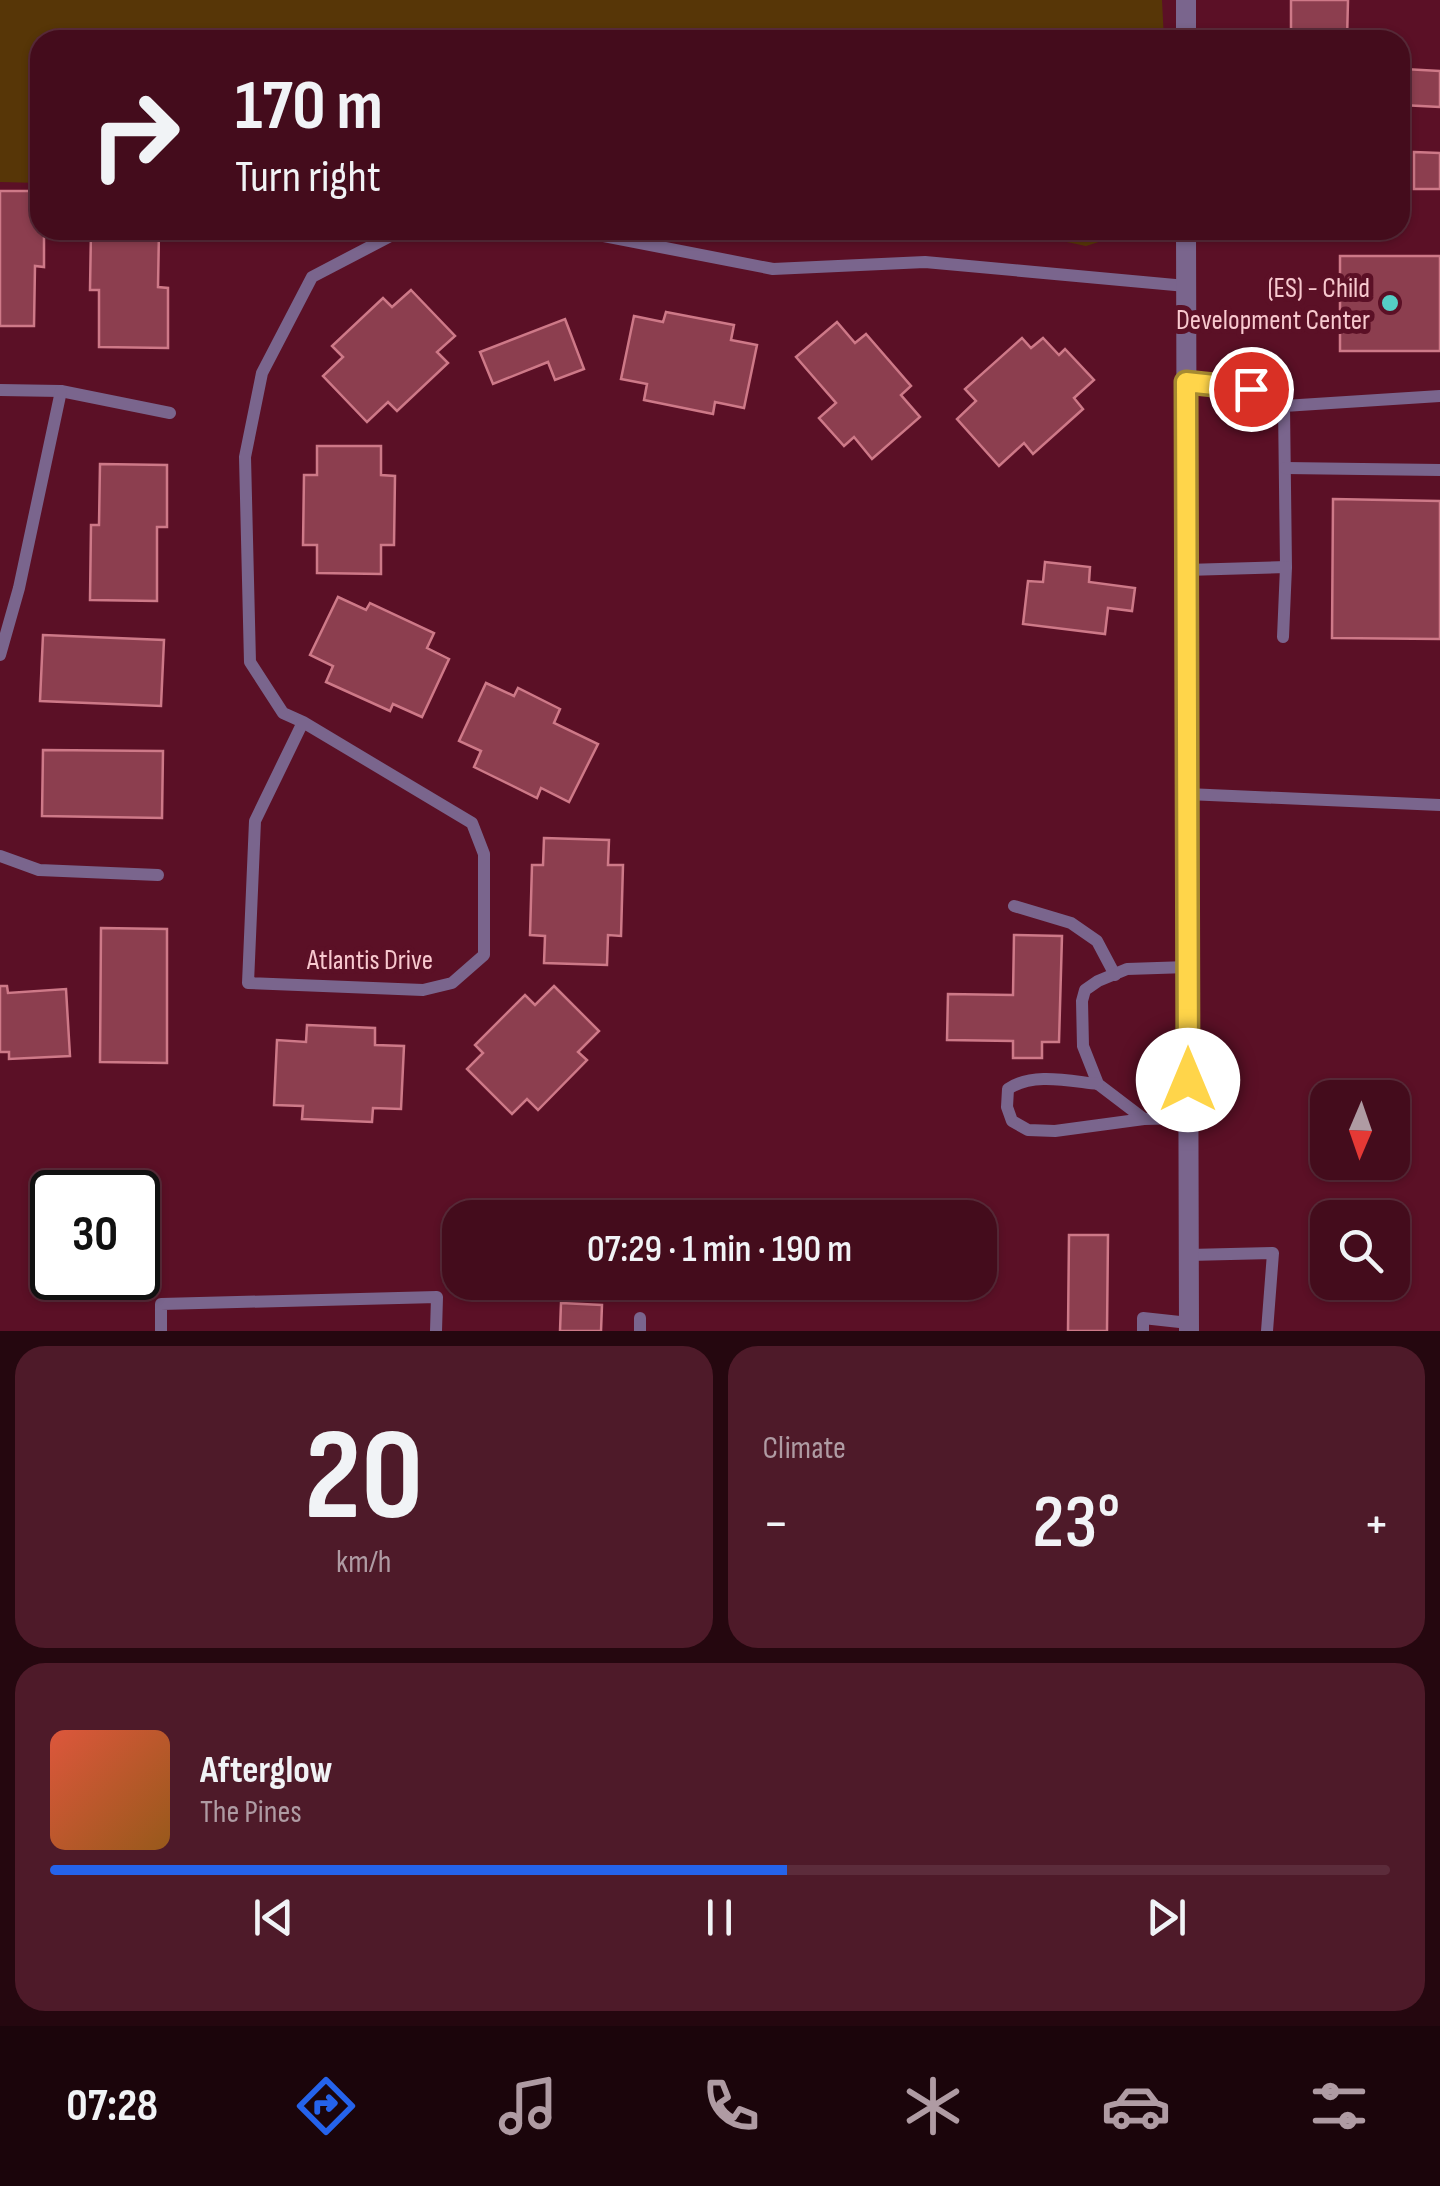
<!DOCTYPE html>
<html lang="en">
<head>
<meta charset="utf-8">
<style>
  :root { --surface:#440c1c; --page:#4e1a29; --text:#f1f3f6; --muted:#af9ba3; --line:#5c2c3b; --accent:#2563eb }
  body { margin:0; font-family:"Sofia Sans Condensed",sans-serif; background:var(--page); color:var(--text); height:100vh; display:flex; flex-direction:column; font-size:38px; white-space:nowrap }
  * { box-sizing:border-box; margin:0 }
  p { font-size:32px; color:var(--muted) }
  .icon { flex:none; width:55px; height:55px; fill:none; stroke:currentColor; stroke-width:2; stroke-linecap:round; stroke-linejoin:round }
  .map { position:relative; height:1331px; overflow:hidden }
  .details { display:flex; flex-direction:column; gap:15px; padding:15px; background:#25070f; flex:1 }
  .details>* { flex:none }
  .hud { position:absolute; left:30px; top:30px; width:1380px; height:210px; border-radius:30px; box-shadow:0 2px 8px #0004,0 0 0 2px var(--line); background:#440c1c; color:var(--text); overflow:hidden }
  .needle { width:65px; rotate:182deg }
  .buttons { position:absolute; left:1310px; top:1080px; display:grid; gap:20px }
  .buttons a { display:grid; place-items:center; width:100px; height:100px; border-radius:20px; background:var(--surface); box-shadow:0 2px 8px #0004,0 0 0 2px var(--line); font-size:50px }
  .speed { position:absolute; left:30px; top:1170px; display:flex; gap:20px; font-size:50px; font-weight:700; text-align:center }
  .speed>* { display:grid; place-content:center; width:130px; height:130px; border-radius:50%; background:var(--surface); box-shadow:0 2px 8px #0004,0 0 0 2px var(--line); line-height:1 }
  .speed .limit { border:5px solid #111; border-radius:15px; background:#fff; color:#111 }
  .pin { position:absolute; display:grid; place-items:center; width:85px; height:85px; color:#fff; margin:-42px; border:5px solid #fff; border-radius:50%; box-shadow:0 2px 10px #0007 }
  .me { position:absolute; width:110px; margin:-55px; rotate:0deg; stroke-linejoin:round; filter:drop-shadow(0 0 8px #0008) }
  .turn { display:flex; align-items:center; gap:35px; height:210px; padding:0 40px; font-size:45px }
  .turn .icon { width:130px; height:130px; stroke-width:2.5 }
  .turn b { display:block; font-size:70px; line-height:85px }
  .big { font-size:75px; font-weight:600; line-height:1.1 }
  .details .card { flex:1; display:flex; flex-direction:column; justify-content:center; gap:15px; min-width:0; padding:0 35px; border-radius:30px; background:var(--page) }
  .details .dial { align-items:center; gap:0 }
  .dial b { font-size:130px; line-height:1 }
  .song { display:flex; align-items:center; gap:30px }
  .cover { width:120px; height:120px; border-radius:15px; background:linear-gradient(135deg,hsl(10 70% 55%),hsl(30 70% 35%)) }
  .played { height:10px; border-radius:5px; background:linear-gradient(90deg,var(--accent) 55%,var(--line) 55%) }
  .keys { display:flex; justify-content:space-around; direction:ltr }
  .heat { display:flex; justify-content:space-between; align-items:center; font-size:55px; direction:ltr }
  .details .tiles { flex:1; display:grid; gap:15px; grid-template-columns:1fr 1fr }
  .card:last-child { grid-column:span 2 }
  .trip { position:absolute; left:442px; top:1200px; width:555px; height:100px; border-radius:30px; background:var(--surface); box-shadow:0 2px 8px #0004,0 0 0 2px var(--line); font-weight:600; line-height:100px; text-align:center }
  .dock { display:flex; height:160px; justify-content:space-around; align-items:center; background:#1b050b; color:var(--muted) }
  .dock .icon { width:70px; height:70px }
  .dock .current { color:var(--accent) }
  .dock b { font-size:45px; color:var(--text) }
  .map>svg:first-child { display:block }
  .green { fill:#573607 }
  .building { fill:#8c3e4f; stroke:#ce7988; stroke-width:2.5 }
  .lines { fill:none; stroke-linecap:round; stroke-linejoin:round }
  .lane { stroke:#7a658d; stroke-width:12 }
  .street { stroke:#7a658d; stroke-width:20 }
  .route-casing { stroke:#a68a30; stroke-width:25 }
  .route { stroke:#ffd54a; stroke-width:18 }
  .poi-dot { fill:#55cec5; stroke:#5b1026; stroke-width:4 }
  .labels { text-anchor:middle; stroke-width:10; stroke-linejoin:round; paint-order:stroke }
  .poi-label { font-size:28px; fill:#f8c9cf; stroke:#5b1026; text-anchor:end }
  .street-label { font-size:28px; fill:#f8c9cf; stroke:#5b1026 }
</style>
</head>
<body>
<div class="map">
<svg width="1440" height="1331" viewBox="0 0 1440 1331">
  <rect width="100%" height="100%" fill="#5b1026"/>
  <g class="green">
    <path d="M0 0H1162L1164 40H40V183L0 182Z"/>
    <path d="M1009 230H1136L1086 246Z"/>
  </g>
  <g class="building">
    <path d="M1291 0H1348L1347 40H1291Z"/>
    <path d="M1404 69 1440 71V107L1402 105Z"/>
    <path d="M1414 152 1440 153V189H1414Z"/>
    <path d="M0 191H40V230H44V267L35 266 34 326H0Z"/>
    <path d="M91 230H159L158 287 168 288V348L99 347V290H90Z"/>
    <rect x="1340" y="256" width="100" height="95"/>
    <path d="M411 290 455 336 437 352 448 363 397 411 388 402 367 422 323 376 343 357 332 346 383 298 392 307Z"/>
    <path d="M666 312 734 325 731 340 757 345 744 408 715 402 713 414 644 400 647 384 621 379 634 316 663 322Z"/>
    <path d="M565 319 584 369 555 380 548 362 493 384 480 352Z"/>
    <path d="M837 322 855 343 866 334 911 386 901 395 920 417 872 459 854 437 844 446 819 418 836 403 796 357Z"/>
    <path d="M1022 338 1031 348 1043 338 1059 355 1065 349 1094 380 1074 398 1083 409 1033 454 1024 443 999 466 957 419 976 401 965 389Z"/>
    <path d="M317 446H381V475L395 476 394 545H381V574L317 573V545H303L304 475H317Z"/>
    <path d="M100 464 167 465V527H157V601L90 600 91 525H99Z"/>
    <path d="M1333 499 1440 501V639L1332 638Z"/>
    <path d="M1045 562 1090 567 1089 582 1135 588 1132 611 1108 608 1105 634 1023 624 1028 581 1043 582Z"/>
    <path d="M338 597 366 610 370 603 434 633 427 648 449 659 422 717 393 704 390 711 326 682 333 666 310 655Z"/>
    <path d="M43 635 164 640 161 706 40 701Z"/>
    <path d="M486 683 514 696 518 688 560 709 554 723 598 744 569 802 541 788 537 798 474 767 481 751 459 741Z"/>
    <path d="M43 750 163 751 162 818 42 816Z"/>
    <path d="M544 838 609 840 608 865H623L621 936 608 935 607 965 544 963 545 936 530 935 532 865H543Z"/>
    <path d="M101 928 167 929V1063L100 1062Z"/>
    <path d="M1014 935 1062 936 1059 1042H1042V1058H1013V1041L947 1040 948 994 1013 995Z"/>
    <path d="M0 986H7L8 993 66 989 70 1056 9 1059V1052H0Z"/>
    <path d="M554 986 599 1031 578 1052 587 1060 538 1110 527 1099 512 1114 467 1069 483 1053 475 1045 525 995 535 1005Z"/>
    <path d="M307 1025 375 1028V1045L404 1046 401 1109 373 1108 372 1122 302 1119 303 1106 274 1105 277 1040 306 1042Z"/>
    <path d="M1069 1235H1108L1107 1331H1068Z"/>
    <path d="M621 1282H649L648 1295 620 1292Z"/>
    <path d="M561 1303 602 1305 601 1331H560Z"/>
  </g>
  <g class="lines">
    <g class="lane">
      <path d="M573 230 773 269 925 262 1186 286"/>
      <path d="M1186 383 1251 389 1284 406 1286 567"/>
      <path d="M0 390 61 391 170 413"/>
      <path d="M1284 406 1440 396"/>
      <path d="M1285 468 1440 470"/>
      <path d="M1186 570 1286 567 1283 637"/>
      <path d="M0 655 19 588 61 391"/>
      <path d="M303 722 255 821 248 983 423 990 452 983 484 955V854L472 823 303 722 283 713 250 662 245 457 262 373 312 277 402 230"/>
      <path d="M1187 794 1440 805"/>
      <path d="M0 856 39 870 158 875"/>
      <path d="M1014 906 1071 923 1097 941 1115 975"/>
      <path d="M1188 967 1127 969 1098 981 1085 990 1082 1001 1083 1046 1098 1084 1144 1119 1188 1118"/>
      <path d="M1098 1084C1069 1081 1033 1072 1008 1089L1007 1107 1012 1121 1028 1130 1055 1131 1144 1119"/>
      <path d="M1189 1255 1273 1253 1267 1331"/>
      <path d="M161 1331V1304L437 1297 436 1331"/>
      <path d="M640 1331V1318"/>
      <path d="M1143 1331V1318L1189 1323"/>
    </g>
    <g class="street">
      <path d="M1186 40V0"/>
      <path d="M1186 230 1189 1331"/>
    </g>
  </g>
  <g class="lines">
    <g class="route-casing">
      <path id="route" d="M1188 1080 1186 382 1251 389"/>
    </g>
    <use href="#route" class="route"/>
  </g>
  <circle class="poi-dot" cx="1390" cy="303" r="10"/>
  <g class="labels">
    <g class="poi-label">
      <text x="1370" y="297">(ES) - Child<tspan x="1370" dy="32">Development Center</tspan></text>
    </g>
    <g class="street-label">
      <text x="370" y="969">Atlantis Drive</text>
    </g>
  </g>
</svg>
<div class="buttons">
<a><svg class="needle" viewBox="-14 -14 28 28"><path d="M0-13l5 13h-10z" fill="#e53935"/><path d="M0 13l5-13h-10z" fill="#af9ba3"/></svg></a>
<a><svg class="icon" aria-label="search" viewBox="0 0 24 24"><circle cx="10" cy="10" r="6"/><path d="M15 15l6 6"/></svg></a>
</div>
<div class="speed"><div class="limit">30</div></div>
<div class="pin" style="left:1251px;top:389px;background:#d93025"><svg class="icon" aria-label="arrive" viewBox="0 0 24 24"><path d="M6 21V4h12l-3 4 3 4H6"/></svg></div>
<svg class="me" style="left:1188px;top:1080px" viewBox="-20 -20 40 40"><circle r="19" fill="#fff"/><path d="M0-13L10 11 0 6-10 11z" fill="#ffd54a"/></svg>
<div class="trip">07:29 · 1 min · 190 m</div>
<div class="hud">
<div class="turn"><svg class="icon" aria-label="right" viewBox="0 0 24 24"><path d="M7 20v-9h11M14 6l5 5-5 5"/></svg><div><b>170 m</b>Turn right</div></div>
</div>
</div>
<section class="details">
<div class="tiles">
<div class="card dial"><b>20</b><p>km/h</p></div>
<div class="card"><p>Climate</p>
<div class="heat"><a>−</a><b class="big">23°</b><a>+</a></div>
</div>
<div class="card">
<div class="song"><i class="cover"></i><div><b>Afterglow</b><p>The Pines</p></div></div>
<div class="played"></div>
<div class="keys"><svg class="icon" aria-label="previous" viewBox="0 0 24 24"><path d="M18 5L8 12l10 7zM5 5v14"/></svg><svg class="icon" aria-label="pause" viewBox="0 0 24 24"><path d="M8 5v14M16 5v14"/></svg><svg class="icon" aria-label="next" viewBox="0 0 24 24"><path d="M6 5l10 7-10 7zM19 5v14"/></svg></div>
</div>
</div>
</section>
<nav class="dock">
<b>07:28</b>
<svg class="icon current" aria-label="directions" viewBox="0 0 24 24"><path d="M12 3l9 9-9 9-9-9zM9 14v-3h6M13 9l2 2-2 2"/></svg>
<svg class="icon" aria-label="music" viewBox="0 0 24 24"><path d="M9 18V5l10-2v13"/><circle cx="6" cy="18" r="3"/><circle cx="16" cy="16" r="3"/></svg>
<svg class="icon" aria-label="phone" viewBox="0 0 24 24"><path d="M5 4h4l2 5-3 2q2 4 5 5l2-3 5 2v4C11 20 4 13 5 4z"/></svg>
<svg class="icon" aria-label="climate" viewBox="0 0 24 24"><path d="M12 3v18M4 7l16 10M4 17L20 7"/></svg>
<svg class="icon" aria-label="car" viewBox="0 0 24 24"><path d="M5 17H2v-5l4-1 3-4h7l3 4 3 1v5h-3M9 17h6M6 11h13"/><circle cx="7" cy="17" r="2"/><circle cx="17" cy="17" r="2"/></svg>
<svg class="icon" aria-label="filters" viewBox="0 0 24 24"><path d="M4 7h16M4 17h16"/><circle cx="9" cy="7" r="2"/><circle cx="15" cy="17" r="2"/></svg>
</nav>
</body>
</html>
